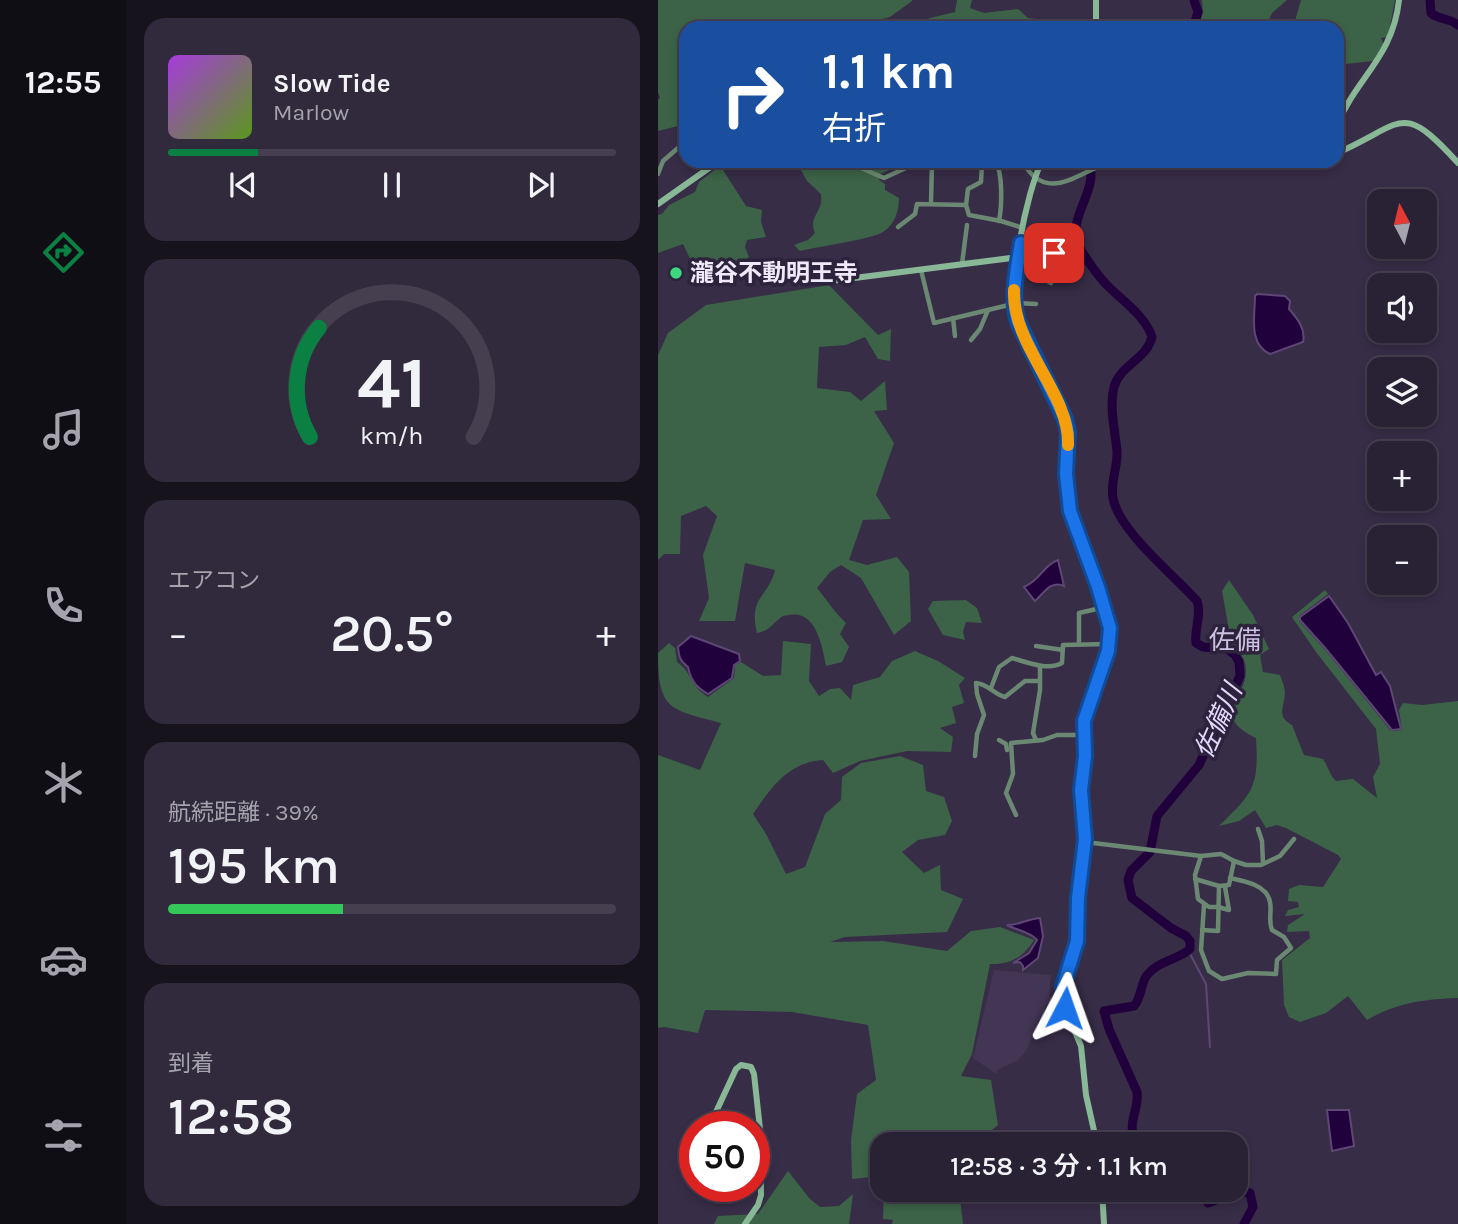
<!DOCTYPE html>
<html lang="ja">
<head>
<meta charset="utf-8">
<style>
  :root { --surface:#292235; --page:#312a3d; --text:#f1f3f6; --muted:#a5a4ad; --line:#453f50; --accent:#0b8043 }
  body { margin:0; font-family:Karla,"Noto Sans JP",sans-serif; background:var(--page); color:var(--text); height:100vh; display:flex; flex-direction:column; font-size:26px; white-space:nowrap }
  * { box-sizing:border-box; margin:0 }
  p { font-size:23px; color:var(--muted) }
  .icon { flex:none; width:38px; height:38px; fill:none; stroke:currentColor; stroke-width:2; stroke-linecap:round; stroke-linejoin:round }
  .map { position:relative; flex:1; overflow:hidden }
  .drawer { display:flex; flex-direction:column; gap:18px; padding:18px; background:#17131d; width:532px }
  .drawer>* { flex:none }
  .guide { position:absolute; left:21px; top:21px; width:665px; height:147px; border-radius:21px; box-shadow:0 4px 10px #0003,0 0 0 2px var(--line); background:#1a4fa0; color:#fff; overflow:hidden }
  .needle { width:46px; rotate:353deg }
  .fabs { position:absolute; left:709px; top:189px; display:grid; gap:14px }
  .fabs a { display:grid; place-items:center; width:70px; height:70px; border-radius:14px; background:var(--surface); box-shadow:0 4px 10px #0003,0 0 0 2px var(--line); font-size:35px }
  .speed { position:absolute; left:21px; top:1111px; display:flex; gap:14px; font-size:35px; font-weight:700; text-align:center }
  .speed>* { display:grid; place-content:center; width:91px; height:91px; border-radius:50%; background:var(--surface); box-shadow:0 4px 10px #0003,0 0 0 2px var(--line); line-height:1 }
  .speed .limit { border:10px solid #d22; background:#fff; color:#111 }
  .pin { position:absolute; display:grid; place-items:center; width:60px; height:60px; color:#fff; margin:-30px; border-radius:14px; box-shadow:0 4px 10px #0006 }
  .me { position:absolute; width:77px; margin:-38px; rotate:4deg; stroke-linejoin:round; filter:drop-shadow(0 0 5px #0008) }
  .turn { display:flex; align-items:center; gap:24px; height:147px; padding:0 28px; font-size:32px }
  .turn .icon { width:91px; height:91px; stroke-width:2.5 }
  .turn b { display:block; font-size:49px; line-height:60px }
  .big { font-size:52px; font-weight:600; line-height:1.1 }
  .drawer .card { flex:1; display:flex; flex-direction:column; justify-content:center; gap:10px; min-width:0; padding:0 24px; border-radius:21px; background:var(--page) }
  .drawer .dial { align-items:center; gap:0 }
  .dial svg { height:182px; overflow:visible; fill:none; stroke:var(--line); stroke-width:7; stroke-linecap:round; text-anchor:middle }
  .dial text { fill:var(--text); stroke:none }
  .song { display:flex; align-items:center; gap:21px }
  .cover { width:84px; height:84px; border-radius:10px; background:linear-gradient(135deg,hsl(280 70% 55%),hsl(90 70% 35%)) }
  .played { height:7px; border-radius:4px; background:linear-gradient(90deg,var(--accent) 20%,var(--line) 20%) }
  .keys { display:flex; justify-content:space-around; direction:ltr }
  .heat { display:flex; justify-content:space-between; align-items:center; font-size:38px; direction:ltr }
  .charge { height:10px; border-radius:5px; background:linear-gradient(90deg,#34c759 39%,var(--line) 0) }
  .trip { position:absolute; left:212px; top:1132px; width:378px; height:70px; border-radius:21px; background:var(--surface); box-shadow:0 4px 10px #0003,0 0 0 2px var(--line); font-weight:600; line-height:70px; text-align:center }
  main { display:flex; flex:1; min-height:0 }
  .tabs { display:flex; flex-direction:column; width:126px; justify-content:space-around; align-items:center; background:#100e15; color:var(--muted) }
  .tabs .icon { width:49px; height:49px }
  .tabs .on { color:var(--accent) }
  .tabs b { font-size:32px; color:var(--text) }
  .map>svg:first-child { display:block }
  .built { fill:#433655 }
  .green { fill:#3c6247 }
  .water { fill:#20013c; stroke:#5e4775; stroke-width:2 }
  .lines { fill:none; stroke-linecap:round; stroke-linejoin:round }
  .stream { stroke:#5e4775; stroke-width:2 }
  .river { stroke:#20013c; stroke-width:9 }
  .street { stroke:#6b8873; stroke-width:4.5 }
  .secondary { stroke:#89b896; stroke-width:6 }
  .route-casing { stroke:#114b97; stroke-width:18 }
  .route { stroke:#1a73e8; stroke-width:12 }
  .slow { stroke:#f59e0b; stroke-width:12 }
  .poi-dot { fill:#3dd77e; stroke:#2d233c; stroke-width:2.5 }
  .labels { text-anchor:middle; stroke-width:7; stroke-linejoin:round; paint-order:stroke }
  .poi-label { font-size:24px; font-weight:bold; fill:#efe9fa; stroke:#2d233c; text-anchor:start }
  .neighbourhood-label { font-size:26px; fill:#cec2e3; stroke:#2d233c }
  .water-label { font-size:26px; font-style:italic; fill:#e5d8fe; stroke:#2d233c }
</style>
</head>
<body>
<main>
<nav class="tabs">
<b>12:55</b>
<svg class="icon on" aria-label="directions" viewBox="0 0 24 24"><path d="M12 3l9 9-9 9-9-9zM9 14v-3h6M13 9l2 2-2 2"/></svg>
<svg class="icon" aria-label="music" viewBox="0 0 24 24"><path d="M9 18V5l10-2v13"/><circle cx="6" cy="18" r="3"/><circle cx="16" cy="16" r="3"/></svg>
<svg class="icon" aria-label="phone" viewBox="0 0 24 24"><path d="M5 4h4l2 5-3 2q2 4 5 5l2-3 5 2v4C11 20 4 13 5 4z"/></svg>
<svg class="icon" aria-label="climate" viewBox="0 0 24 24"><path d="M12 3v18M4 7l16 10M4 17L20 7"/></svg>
<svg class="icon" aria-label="car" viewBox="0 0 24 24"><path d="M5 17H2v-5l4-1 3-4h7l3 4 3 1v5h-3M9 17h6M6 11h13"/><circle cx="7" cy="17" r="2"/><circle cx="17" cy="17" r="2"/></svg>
<svg class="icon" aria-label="filters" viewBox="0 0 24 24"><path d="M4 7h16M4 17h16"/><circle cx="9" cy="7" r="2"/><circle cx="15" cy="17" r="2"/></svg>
</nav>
<section class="drawer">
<div class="card">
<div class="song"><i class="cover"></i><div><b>Slow Tide</b><p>Marlow</p></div></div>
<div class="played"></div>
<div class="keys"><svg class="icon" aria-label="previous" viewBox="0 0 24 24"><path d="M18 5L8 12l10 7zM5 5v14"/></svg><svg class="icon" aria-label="pause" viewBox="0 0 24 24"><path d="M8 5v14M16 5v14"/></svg><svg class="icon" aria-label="next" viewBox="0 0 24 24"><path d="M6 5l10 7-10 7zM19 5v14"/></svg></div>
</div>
<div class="card dial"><svg viewBox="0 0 100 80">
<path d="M14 69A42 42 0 1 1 86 69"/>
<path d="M14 69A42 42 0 0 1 18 21" stroke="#0b8043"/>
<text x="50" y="56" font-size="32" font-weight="700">41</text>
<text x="50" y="72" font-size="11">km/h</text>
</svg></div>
<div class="card"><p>エアコン</p>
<div class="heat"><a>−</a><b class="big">20.5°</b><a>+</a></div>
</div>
<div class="card"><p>航続距離 · 39%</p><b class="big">195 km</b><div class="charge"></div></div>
<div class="card"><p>到着</p><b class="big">12:58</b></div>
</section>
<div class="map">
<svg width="800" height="1224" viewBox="0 0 800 1224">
  <rect width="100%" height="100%" fill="#372d47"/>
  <path class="built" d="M336 970 393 975 391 994 409 1030 374 1036 369 1050 359 1061 341 1069 338 1074 315 1058Z"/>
  <g class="green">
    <path d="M0 0H254V1L232 17 207 23 183 25 166 21H153L150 28H28V94L19 97 24 108 28 111V124L0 131V100L2 98 0 92Z"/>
    <path d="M299 0H314L312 8 326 13 360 9 370 18 379 19V25L363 22 359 25 355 21C334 22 317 28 297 28L289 20 281 19 272 28H253L272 18 297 12Z"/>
    <path d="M544 0H629L614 13 609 24 601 25 600 28H556L555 25 553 28H540L545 12Z"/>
    <path d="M643 0H737L730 37 723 38 726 45 715 61 679 65V28H635Z"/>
    <path d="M68 161H76L65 170 88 206 104 210 103 222 108 237 89 240 87 247 91 257C77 272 57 270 38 271L25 244 0 253V215L4 214 11 205 37 192 41 182Z"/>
    <path d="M138 161 180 167 188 161H252L222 174 221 180 227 184V190L241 198C241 211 237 224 225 232 215 239 158 247 142 251L136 245 150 240 157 233C152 220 158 217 162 206 164 202 163 198 163 194L149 181Z"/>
    <path d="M171 285 220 335 233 329 232 361 220 359 207 337 188 345 161 347 159 388 192 392 203 401 227 381 229 410 216 411 236 443 218 495 233 519 205 520 191 560 209 565 239 557 251 572 253 621 236 635 203 578 183 565 172 572 159 588C169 600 176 612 188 623L182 634 191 647 184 662 168 666C164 645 158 610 131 615 126 616 125 615 121 619 112 626 111 631 99 633 90 597 110 598 117 570L87 563 77 621H41L51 598 45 555 59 516 48 506 23 516 22 554H6L0 560V355L10 333 48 305Z"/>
    <path d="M571 580 595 615 611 649 602 655 605 672 622 675C624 681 627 687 627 693 626 708 618 716 634 725L646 755 665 759C670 766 672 776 678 781L695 779 719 798 715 777 722 764 718 729 658 652 634 617 667 590 670 594 641 616V621L668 651 733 731 744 730 741 710 745 703 764 705 800 701V998C767 999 738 1003 709 1020L690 996 668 1013 642 1022 631 1017 626 1005 624 960 652 938 651 931 629 932 630 925 647 914 627 916 630 910 641 907 640 902 630 901 631 889 641 885 665 887 683 859 680 855 628 828 619 825 608 828 597 810 581 821 561 826C595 793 601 787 598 738 546 713 598 695 586 660 582 650 574 649 568 641L572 636 564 591Z"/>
    <path d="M308 600 319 608 324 623 308 622 305 632 307 640 285 635 270 609 275 601Z"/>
    <path d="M125 641 153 644 151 681 161 696 172 689 182 688 193 700 195 685 222 677 234 661 257 651 280 661 307 678 301 685 306 703 294 707 298 723 282 728 295 737 293 752 249 751 202 761 175 773 165 760C130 762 113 788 95 814L108 834 128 874 147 867 167 814 183 800 184 777 203 763 242 756 265 765 268 791 286 797 294 821 287 835 260 840 244 852 266 873 282 865 283 890 305 899 289 932 187 937 172 942 225 941 289 951 313 931 342 927 376 940C365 958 351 965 332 964L314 1054 303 1076 333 1080 340 1125 317 1144H224V1176L194 1179 193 1140 199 1094 218 1080 210 1025 134 1012 47 1010 40 1033 6 1027 0 1028V755L42 770 63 723C13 709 0 712 0 653L11 643 17 648 19 662C34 672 31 685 50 697L76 678 77 665 83 662 105 676 123 675Z"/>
    <path d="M130 1171 152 1199 162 1207 181 1206 195 1194 191 1224H56L60 1216 100 1214Z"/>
    <path d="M226 1190H301L305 1224H234L235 1220 225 1219Z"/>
  </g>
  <g class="water">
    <path d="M599 294 627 296 632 301 631 309C639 318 648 329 645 342L612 354C590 344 597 316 597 296Z"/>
    <path d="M400 560 406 586C393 580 386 593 377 601L366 587C384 579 384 566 400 560Z"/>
    <path d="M671 596 690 623 718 675 723 672 732 686 743 729 734 730 668 649 642 620V617Z"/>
    <path d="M33 636 81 654 82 661 76 665 74 678 50 694C38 687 33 681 30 667 22 661 21 657 20 647Z"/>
    <path d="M382 918 385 936 380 958 365 970V966L362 962 355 963 371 953 379 940C371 931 360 931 349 925 362 925 369 919 382 918Z"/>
    <path d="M669 1110H691L696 1146 674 1151Z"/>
  </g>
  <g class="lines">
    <path class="stream" d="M531 952 548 984 552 1047"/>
    <g class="river">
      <path d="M772 0 773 13C781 20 792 18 800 25"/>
      <path d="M535 28 540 12 536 0"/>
      <path d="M430 161C443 189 409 215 420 244 425 255 440 276 448 284 463 300 487 315 494 337 489 359 462 365 456 387 451 407 457 431 459 451 460 467 452 482 455 498 460 530 517 576 539 601 544 616 536 628 538 643L545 647 569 649 577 655 581 662 582 676 541 765 499 816 492 852 473 871 470 880 474 898 513 928 528 936 532 941V949C520 960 501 960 489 975 482 985 484 997 476 1006L446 1011 451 1029 479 1092C482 1112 464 1128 483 1144"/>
      <path d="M544 1190V1195L550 1203 582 1191 592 1193 595 1207 586 1224"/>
    </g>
    <g class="street">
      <path d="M187 161 226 178 261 162 287 164 300 161"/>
      <path d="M306 161 324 164 335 161"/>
      <path d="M337 161C345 172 344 206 341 221"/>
      <path d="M364 161C390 207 421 170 456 161"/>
      <path d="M324 164 323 182 310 189 308 205 311 215 343 221 365 228"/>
      <path d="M0 174 5 161 28 141"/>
      <path d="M273 203 274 163"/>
      <path d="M240 227 257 214 259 204 308 205"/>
      <path d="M363 243 379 247 386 245 396 253"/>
      <path d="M386 245 389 238"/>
      <path d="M361 257 366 266 393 283"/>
      <path d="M304 264 309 225"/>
      <path d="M263 270 276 323 359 303 378 304"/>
      <path d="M295 318 297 336"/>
      <path d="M313 340 322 329 330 310"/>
      <path d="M421 644V613L447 607"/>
      <path d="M378 646 405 650"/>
      <path d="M333 688 341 667 354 658C368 662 390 671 404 663L405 645 451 644"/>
      <path d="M341 740 348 744 349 750"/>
      <path d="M378 740 375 733 382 690V666"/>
      <path d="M317 756 319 734 326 715 319 694 318 683C330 684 336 694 347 697L367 681H382"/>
      <path d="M358 815 348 793 355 774 353 743 385 740 399 735H426"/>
      <path d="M600 829 604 841 605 864"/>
      <path d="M427 842 543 856 563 854 576 861 588 865H603L622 856 636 839"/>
      <path d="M543 856 537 875 540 899 551 907H560L571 910 567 887"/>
      <path d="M537 879 561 886"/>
      <path d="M546 905 543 950 551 971 564 979 590 973 618 974 619 960 633 948 626 937 614 930C610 920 614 912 612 902 609 885 587 881 572 878"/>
      <path d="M544 930 560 931 561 886 571 885 576 861"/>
    </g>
    <g class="secondary">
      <path d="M438 0V28"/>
      <path d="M679 125C699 77 735 57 741 0"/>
      <path d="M679 153C746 124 742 99 800 163"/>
      <path d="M384 161C368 193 349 288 360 322L407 419 410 432 408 474 412 511 440 587 452 628 450 651 426 721 427 756 423 790 427 834 420 898V932L418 949 405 992 407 1008 423 1046 428 1095 439 1144"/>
      <path d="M0 204 61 161"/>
      <path d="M173 281 361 257"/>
      <path d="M51 1127 78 1069 83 1065 93 1067 96 1074 102 1129 103 1195 100 1205 87 1224"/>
      <path d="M444 1190 446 1224"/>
    </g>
  </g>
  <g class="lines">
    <g class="route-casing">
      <path id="route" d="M396 253 386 245 379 247 363 243C359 269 352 297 360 322L407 419 410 432 408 474 412 511 440 587 452 628 450 651 426 721 427 756 423 790 427 839 420 898 419 941 405 986 407 1008"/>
    </g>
    <use href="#route" class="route"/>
    <path class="slow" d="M356 290C354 347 412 393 410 445"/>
  </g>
  <circle class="poi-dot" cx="18" cy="273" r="7"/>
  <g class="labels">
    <g class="poi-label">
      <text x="32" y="281">瀧谷不動明王寺</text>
    </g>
    <g class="neighbourhood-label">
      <text x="577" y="649">佐備</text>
    </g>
    <g class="water-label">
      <text transform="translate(560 721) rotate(-66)" y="9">佐備川</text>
    </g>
  </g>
</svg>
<div class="fabs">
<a><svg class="needle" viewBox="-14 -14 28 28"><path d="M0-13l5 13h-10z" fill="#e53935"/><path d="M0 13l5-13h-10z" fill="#a5a4ad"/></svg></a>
<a><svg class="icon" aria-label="sound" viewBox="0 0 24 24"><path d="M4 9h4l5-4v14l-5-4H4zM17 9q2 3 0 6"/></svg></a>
<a><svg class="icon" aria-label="layers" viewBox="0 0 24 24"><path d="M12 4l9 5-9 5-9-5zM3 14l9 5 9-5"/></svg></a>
<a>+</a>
<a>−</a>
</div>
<div class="speed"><div class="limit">50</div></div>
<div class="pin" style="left:396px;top:253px;background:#d93025"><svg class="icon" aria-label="arrive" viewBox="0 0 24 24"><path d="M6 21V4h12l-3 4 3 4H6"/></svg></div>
<svg class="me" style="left:407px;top:1008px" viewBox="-20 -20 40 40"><path d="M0-17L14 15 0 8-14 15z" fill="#1a73e8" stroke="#fff" stroke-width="4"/></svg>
<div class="trip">12:58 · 3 分 · 1.1 km</div>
<div class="guide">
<div class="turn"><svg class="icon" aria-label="right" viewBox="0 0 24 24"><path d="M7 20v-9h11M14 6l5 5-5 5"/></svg><div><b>1.1 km</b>右折</div></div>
</div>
</div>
</main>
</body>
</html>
